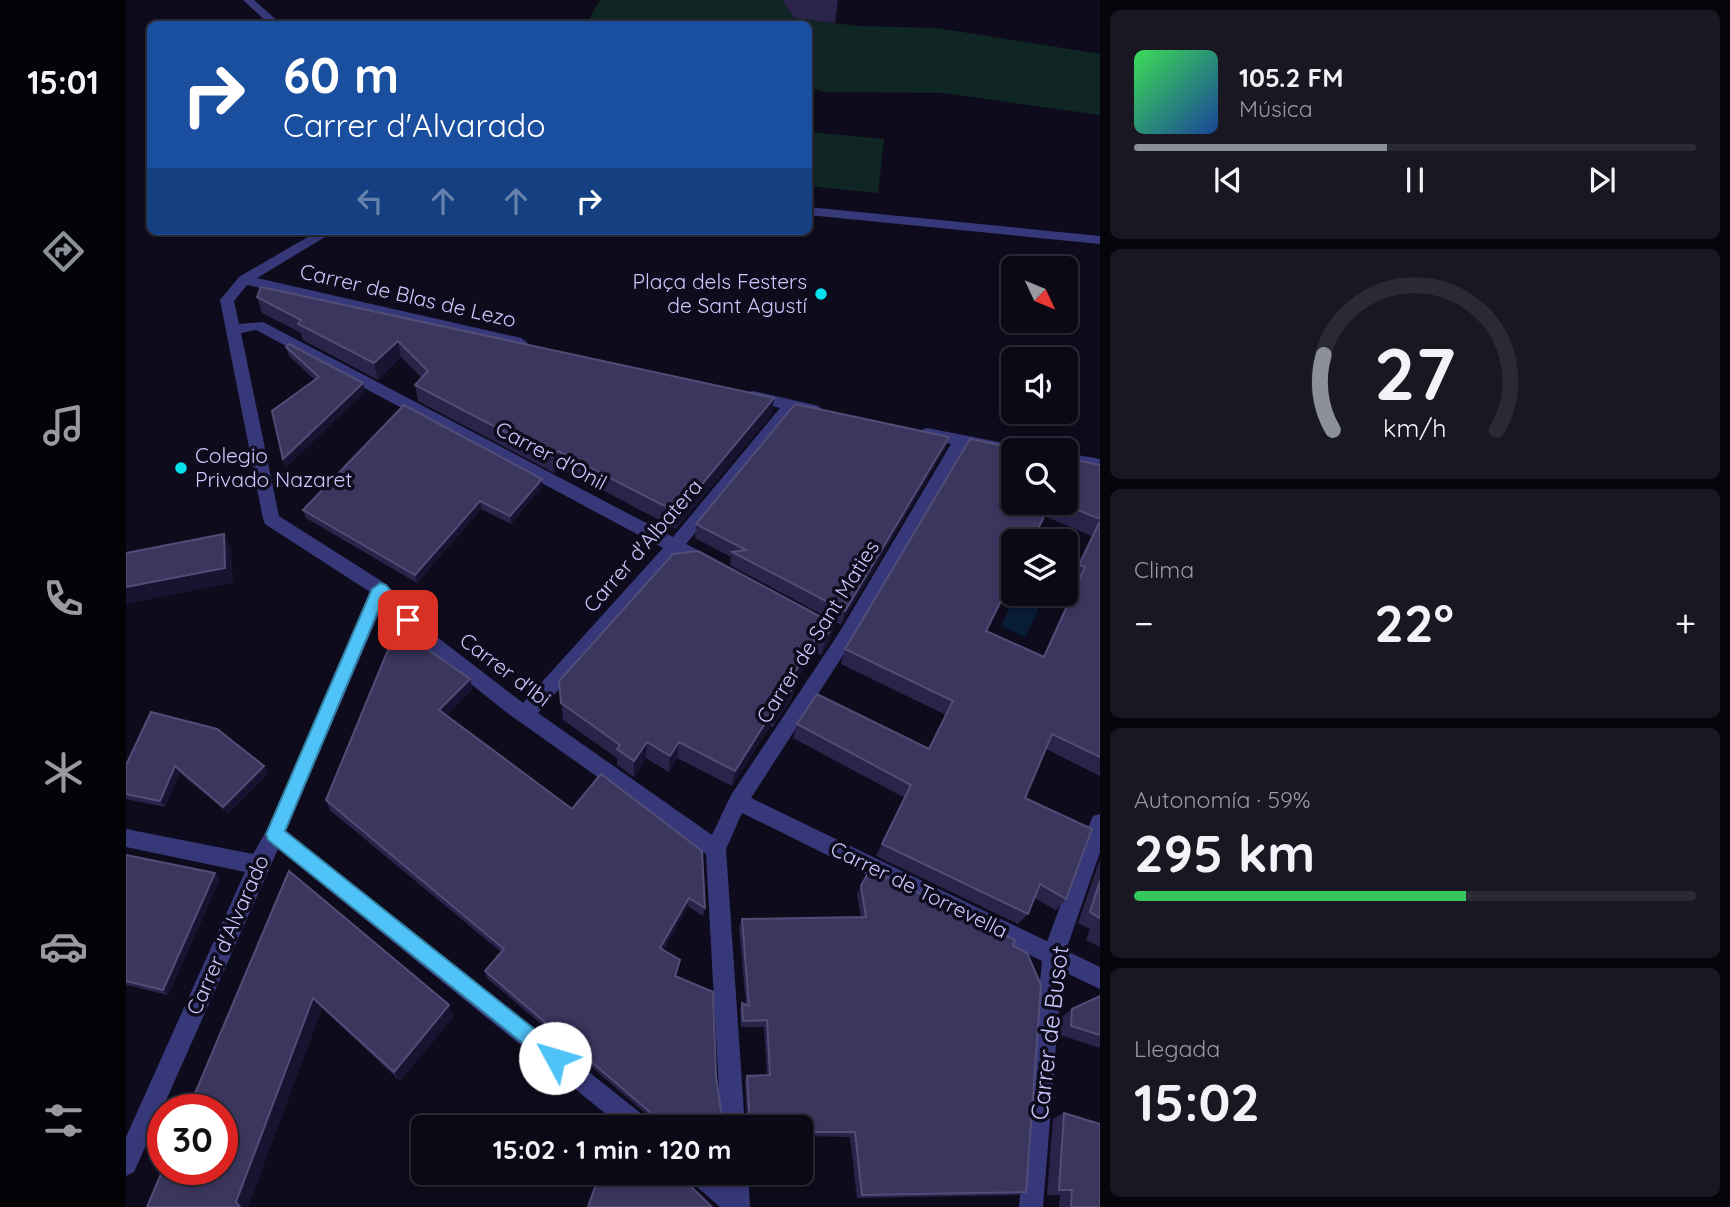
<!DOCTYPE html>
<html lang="es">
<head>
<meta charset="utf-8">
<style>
  :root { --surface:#0a0915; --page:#181722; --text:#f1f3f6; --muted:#999aa0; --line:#2a2a34; --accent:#8c9099 }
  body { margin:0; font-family:Quicksand,sans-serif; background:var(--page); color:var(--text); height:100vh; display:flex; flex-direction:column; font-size:26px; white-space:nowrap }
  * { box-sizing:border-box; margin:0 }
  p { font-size:23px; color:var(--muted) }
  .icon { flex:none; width:38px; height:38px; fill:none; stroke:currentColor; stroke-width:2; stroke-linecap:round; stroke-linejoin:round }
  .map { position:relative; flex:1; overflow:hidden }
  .panel { display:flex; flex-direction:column; gap:10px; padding:10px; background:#06050c; width:630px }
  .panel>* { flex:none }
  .banner { position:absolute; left:21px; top:21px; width:665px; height:214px; border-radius:10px; box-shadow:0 4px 10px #0003,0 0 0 2px var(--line); background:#1a4fa0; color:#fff; overflow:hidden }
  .needle { width:46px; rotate:134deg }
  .buttons { position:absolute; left:875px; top:256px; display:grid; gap:14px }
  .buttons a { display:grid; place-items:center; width:77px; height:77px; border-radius:10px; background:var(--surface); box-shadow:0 4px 10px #0003,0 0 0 2px var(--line); font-size:35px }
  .speed { position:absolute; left:21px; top:1094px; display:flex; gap:14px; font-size:35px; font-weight:700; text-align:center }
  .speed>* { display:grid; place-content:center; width:91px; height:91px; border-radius:50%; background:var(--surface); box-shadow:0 4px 10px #0003,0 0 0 2px var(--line); line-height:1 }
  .speed .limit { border:10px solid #d22; background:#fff; color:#111 }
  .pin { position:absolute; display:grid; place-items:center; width:60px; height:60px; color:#fff; margin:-30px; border-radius:14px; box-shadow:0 4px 10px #0006 }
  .me { position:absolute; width:77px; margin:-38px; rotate:309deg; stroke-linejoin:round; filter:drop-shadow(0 0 5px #0008) }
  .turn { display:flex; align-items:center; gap:24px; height:147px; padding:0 21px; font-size:32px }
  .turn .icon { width:91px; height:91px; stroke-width:2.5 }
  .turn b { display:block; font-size:49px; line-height:60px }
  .lanes { display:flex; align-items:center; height:66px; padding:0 21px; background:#0003; justify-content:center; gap:35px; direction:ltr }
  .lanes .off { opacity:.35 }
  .big { font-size:52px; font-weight:700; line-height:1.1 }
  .panel .card { flex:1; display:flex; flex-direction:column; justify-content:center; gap:10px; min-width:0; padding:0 24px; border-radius:10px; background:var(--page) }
  .panel .dial { align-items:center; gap:0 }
  .dial svg { height:182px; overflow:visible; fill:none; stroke:var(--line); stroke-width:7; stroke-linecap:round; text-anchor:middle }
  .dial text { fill:var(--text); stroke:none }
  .song { display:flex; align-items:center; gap:21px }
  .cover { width:84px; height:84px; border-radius:10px; background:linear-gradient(135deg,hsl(130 70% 55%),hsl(220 70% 35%)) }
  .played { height:7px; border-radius:4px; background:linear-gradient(90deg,var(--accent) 45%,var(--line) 45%) }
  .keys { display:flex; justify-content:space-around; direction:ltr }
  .heat { display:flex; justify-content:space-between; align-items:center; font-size:38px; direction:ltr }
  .charge { height:10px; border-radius:5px; background:linear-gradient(90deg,#34c759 59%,var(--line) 0) }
  .trip { position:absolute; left:285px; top:1115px; width:402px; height:70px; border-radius:10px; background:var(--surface); box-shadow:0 4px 10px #0003,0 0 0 2px var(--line); font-weight:700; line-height:70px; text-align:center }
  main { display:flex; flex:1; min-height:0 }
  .menu { display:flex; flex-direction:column; width:126px; justify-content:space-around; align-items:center; background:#040408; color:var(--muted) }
  .menu .icon { width:49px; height:49px }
  .menu .selected { color:var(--accent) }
  .menu b { font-size:32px; color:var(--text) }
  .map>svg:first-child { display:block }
  .green { fill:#0f2624 }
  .water { fill:#091d37 }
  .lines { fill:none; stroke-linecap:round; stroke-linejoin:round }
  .pedestrian { fill:#37387a; fill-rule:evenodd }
  .minor { fill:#37387a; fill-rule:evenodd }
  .wall { fill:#2a244b; fill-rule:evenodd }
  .shaded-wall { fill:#181330 }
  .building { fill:#3b365e; stroke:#524d77; stroke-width:2 }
  .route { fill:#4fc3f7; stroke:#337fa1; stroke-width:2 }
  .poi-dot { fill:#05e2ed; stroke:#0e0c1c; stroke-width:2.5 }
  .labels { text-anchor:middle; stroke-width:7; stroke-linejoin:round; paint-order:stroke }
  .poi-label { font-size:21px; fill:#cbc8fe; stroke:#0e0c1c; text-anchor:end }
  .street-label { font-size:21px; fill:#cbc8fe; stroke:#0e0c1c }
  .near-street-label { font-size:24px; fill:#cbc8fe; stroke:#0e0c1c }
</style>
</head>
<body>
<main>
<nav class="menu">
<b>15:01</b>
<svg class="icon selected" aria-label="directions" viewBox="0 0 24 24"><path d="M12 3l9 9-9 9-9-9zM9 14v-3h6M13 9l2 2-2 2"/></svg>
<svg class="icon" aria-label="music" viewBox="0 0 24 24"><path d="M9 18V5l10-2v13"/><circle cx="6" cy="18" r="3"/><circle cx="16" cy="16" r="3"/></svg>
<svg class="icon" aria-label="phone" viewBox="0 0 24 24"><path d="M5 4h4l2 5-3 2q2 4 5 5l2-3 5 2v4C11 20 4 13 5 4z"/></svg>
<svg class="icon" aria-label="climate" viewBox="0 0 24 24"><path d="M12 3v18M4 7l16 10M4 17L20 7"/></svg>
<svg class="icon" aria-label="car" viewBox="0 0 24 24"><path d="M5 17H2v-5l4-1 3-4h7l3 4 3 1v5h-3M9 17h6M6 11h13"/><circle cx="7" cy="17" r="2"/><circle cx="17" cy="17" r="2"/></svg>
<svg class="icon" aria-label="filters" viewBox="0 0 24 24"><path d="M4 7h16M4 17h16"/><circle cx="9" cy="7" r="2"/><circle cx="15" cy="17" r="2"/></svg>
</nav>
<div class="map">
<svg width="974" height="1207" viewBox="0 0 974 1207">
  <rect width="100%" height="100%" fill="#0e0c1c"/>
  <g class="green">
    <path d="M474 0H656L668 18 732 26 811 28 974 54V115L818 93 699 92 683 88 682 24H460Z"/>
    <path d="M683 132 758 139 752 193 683 186Z"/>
  </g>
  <path class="water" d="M890 593H908L918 597 899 637 875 626Z"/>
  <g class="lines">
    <path class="pedestrian" d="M974 814V852L938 956 935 964 927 967 919 964 916 956 964 823 967 816Z"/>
    <g class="minor">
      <path d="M117 0H128L155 24H143Z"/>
      <path d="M682 207 974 236V244L682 215Z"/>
      <path d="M192 231H209L131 278 395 338 402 343 395 348 121 285 108 301 113 324 137 322 547 537 654 408 622 400 619 396 622 392 627 391 693 406 696 410 688 416 669 411 560 544 587 558 590 563 587 568H575L551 555 412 713 586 835 605 795 713 633 825 444 795 438 793 434 795 430 801 428 893 446 895 450H887V456L839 447 725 643 625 798 974 967V989L936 971 917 1207H893L916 961 616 813 600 849 619 1127H595L580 854 380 712 290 640 257 604 160 831 522 1119 526 1127H496L152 849 8 1172 0 1176V1137L119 872 0 847V829L127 854 142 828 244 592 139 524 137 519 94 300 113 277ZM130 330 537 548 397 703 302 630 260 584 153 516 115 333Z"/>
      <path d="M940 453 974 459V471L940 465Z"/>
      <path d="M559 1172H590L598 1179V1172H622L624 1207H594L563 1180Z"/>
    </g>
  </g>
  <g class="wall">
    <path d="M656 0H712L709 23 668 18Z"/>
    <path d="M131 297 646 414 550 529 433 467 428 473 292 401 289 385 296 378 275 357 252 380 177 340 175 333 136 313Z"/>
    <path d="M160 347 237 383 239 392 160 467 157 459 189 380 163 356Z"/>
    <path d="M823 437 818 451 715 625 604 565 605 557 569 538 570 524Z"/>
    <path d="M974 465V776L920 749 899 798 940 899 930 910 908 898 902 914 892 924 750 856 779 798 667 738 671 724 803 749 820 715 715 664 719 649 887 502H940ZM918 516 966 536 944 580 950 583 917 656 860 631Z"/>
    <path d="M416 479V487L385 524 355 509 291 583 180 518 177 510Z"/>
    <path d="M708 624 703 642 695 655 688 651 670 681 666 698 647 727 644 726 606 786 551 758 543 772 520 758 508 777 491 765V758L437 720 433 681Z"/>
    <path d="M344 679 346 689 320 715 579 908 577 916 562 906 537 950 554 960 550 976 590 1076 597 1125 621 1124 619 1081 621 1076 641 1075 638 1027H615L614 1010 616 1003 620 1005 613 927 616 919 735 917 731 894 744 869 887 946 900 1192 891 1195 731 1198 724 1137 676 1136V1127L496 1125 526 1123 524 1117 361 978 359 971 375 952 204 810 200 800Z"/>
    <path d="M0 765 138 766 142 773 102 813 54 773 39 807 0 799Z"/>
    <path d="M0 855 89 873 94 879 42 995 0 985Z"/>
    <path d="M974 859V947L960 940 964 929 952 923Z"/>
    <path d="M163 871 328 1016 274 1081 196 1008 122 1207Z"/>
    <path d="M974 996V1048L934 1035 935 1018 946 1009Z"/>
    <path d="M938 1113 974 1207H933L934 1195H921L927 1119Z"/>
    <path d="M550 1172 469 1187 457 1181V1178Z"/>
  </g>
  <g class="shaded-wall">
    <path d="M272 341 275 357 252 380 248 363Z"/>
    <path d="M237 383 239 392 160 467 157 459Z"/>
    <path d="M648 398 646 414 550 529 552 513Z"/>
    <path d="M823 437 818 451 715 625 719 611Z"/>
    <path d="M432 451 433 467 428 473 427 457Z"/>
    <path d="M416 479V487L385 524 384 516Z"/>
    <path d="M354 501 355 509 291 583 289 575Z"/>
    <path d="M98 534 105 549 107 583 0 604V587Z"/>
    <path d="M708 624 703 642 695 655 700 637Z"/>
    <path d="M693 634 688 651 661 695 665 678Z"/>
    <path d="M344 679 346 689 316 720 313 710Z"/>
    <path d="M671 681 666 698 647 727 651 711Z"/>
    <path d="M648 709 644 726 606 786 609 771Z"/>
    <path d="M521 742 520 758 508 777V761Z"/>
    <path d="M553 742 551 758 543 772 544 756Z"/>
    <path d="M49 766 54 773 39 807 34 801Z"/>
    <path d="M138 766 142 773 102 813 97 807Z"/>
    <path d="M89 873 94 879 42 995 37 990Z"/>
    <path d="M563 898 562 906 533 955 534 948Z"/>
    <path d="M187 998 196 1008 122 1207H114L110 1202Z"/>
    <path d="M323 1005 328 1016 274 1081 268 1072Z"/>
  </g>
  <g class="building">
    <path d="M135 287 648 398 552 513 432 451 427 457 289 385 302 371 272 341 248 363 172 324 175 320 131 297Z"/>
    <path d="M163 344 237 383 157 459 146 411 193 377 160 347Z"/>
    <path d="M669 404 823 437 719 611 606 552 620 550 570 524Z"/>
    <path d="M278 405 416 479 384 516 354 501 289 575 177 510Z"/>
    <path d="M844 439 898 450H887V502H925L906 541H887V577L860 631 918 657 959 567 953 565 974 521V757L926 734 899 798 966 829 940 899 914 884 902 914 756 844 785 785 671 724 691 694 803 749 827 701 719 649Z"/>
    <path d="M940 458 974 465V519L932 502H940Z"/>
    <path d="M98 534 99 568 0 587V553Z"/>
    <path d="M572 551 708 624 700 637 693 634 665 678 671 681 651 711 648 709 609 771 553 742 544 756 521 742 508 761 491 749 494 745 435 703 433 681 547 554Z"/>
    <path d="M287 639 344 679 313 710 446 809 475 774 576 851 579 908 563 898 534 948 554 960 549 976 587 992 590 1076 597 1125 624 1124 621 1076 644 1075 641 1020 617 1021 616 1003 623 1006 616 919 740 917 735 886 744 869 889 940 887 946 901 953 915 985 900 1192 736 1195 729 1132H676V1127H478L483 1115 496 1125 529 1123 524 1112 359 971 378 949 200 800 264 645Z"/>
    <path d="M25 712 91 729 138 766 97 807 49 766 34 801 0 794V765Z"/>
    <path d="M0 855 89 873 37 990 0 981Z"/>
    <path d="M163 871 323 1005 268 1072 187 998 110 1202 114 1207H21L37 1169H96V1110H62Z"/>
    <path d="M974 881V918L964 912Z"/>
    <path d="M974 996V1035L945 1026 946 1009Z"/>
    <path d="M938 1113 974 1124V1207H945L946 1190H933Z"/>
    <path d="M459 1172H550L586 1207H462L470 1184 457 1178Z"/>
  </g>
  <path class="route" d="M254 583 260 585 290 620 282 627 277 625 256 602 159 831 436 1051 439 1058 436 1066 429 1069 142 840 140 834 246 589Z"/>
  <g class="poi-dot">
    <circle cx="695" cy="294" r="7"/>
    <circle cx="55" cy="468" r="7"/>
  </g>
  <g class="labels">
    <g class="poi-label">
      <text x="681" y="289">Plaça dels Festers<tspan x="681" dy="24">de Sant Agustí</tspan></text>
      <text x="69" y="463" text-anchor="start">Colegio<tspan x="69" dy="24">Privado Nazaret</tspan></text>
    </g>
    <g class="street-label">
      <text transform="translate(282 296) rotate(13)" y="7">Carrer de Blas de Lezo</text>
      <text transform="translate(425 456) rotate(28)" y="7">Carrer d'Onil</text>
      <text transform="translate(517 546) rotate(-49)" y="7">Carrer d'Albatera</text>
      <text transform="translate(692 632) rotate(-58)" y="7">Carrer de Sant Maties</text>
      <text transform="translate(379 670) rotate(37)" y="7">Carrer d'Ibi</text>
      <text transform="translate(793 890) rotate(26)" y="7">Carrer de Torrevella</text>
      <text transform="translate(102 935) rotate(-66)" y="7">Carrer d'Alvarado</text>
    </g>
    <g class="near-street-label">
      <text transform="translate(924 1033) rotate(-83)" y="8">Carrer de Busot</text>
    </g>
  </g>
</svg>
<div class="buttons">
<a><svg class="needle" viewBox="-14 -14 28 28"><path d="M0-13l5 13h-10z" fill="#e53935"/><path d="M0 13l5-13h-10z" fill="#999aa0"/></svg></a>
<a><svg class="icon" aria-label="sound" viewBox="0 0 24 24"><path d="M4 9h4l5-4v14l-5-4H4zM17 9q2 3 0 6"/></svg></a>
<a><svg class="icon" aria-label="search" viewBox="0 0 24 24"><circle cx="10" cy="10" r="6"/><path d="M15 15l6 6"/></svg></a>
<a><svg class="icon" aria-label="layers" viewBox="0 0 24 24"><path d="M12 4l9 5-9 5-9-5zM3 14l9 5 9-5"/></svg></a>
</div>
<div class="speed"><div class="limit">30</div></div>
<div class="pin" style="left:282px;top:620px;background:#d93025"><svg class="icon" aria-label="arrive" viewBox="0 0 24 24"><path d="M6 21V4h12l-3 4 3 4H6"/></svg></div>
<svg class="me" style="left:429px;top:1058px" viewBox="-20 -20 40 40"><circle r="19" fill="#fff"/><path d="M0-13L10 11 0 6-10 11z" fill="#4fc3f7"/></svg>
<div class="trip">15:02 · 1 min · 120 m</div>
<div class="banner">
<div class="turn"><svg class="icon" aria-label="right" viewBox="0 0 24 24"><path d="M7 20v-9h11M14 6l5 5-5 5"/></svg><div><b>60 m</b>Carrer d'Alvarado</div></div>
<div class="lanes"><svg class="icon off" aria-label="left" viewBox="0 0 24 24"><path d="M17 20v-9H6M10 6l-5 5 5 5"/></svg><svg class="icon off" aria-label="ahead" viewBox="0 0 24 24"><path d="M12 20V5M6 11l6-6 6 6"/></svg><svg class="icon off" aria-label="ahead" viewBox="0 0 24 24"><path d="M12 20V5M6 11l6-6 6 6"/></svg><svg class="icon" aria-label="right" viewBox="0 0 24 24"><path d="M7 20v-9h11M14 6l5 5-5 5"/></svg></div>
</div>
</div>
<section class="panel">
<div class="card">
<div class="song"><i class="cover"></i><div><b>105.2 FM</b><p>Música</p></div></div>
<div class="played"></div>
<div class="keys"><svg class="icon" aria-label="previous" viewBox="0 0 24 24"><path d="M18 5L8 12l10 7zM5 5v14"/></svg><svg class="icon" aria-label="pause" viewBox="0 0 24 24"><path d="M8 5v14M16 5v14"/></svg><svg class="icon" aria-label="next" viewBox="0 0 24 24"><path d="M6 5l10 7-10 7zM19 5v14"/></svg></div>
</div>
<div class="card dial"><svg viewBox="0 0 100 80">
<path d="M14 69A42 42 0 1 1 86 69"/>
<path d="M14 69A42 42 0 0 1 10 36" stroke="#8c9099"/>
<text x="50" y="56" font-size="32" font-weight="700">27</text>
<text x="50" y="72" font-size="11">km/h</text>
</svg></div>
<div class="card"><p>Clima</p>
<div class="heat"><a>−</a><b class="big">22°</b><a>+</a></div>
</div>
<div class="card"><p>Autonomía · 59%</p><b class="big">295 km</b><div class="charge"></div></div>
<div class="card"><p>Llegada</p><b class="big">15:02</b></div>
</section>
</main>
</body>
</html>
